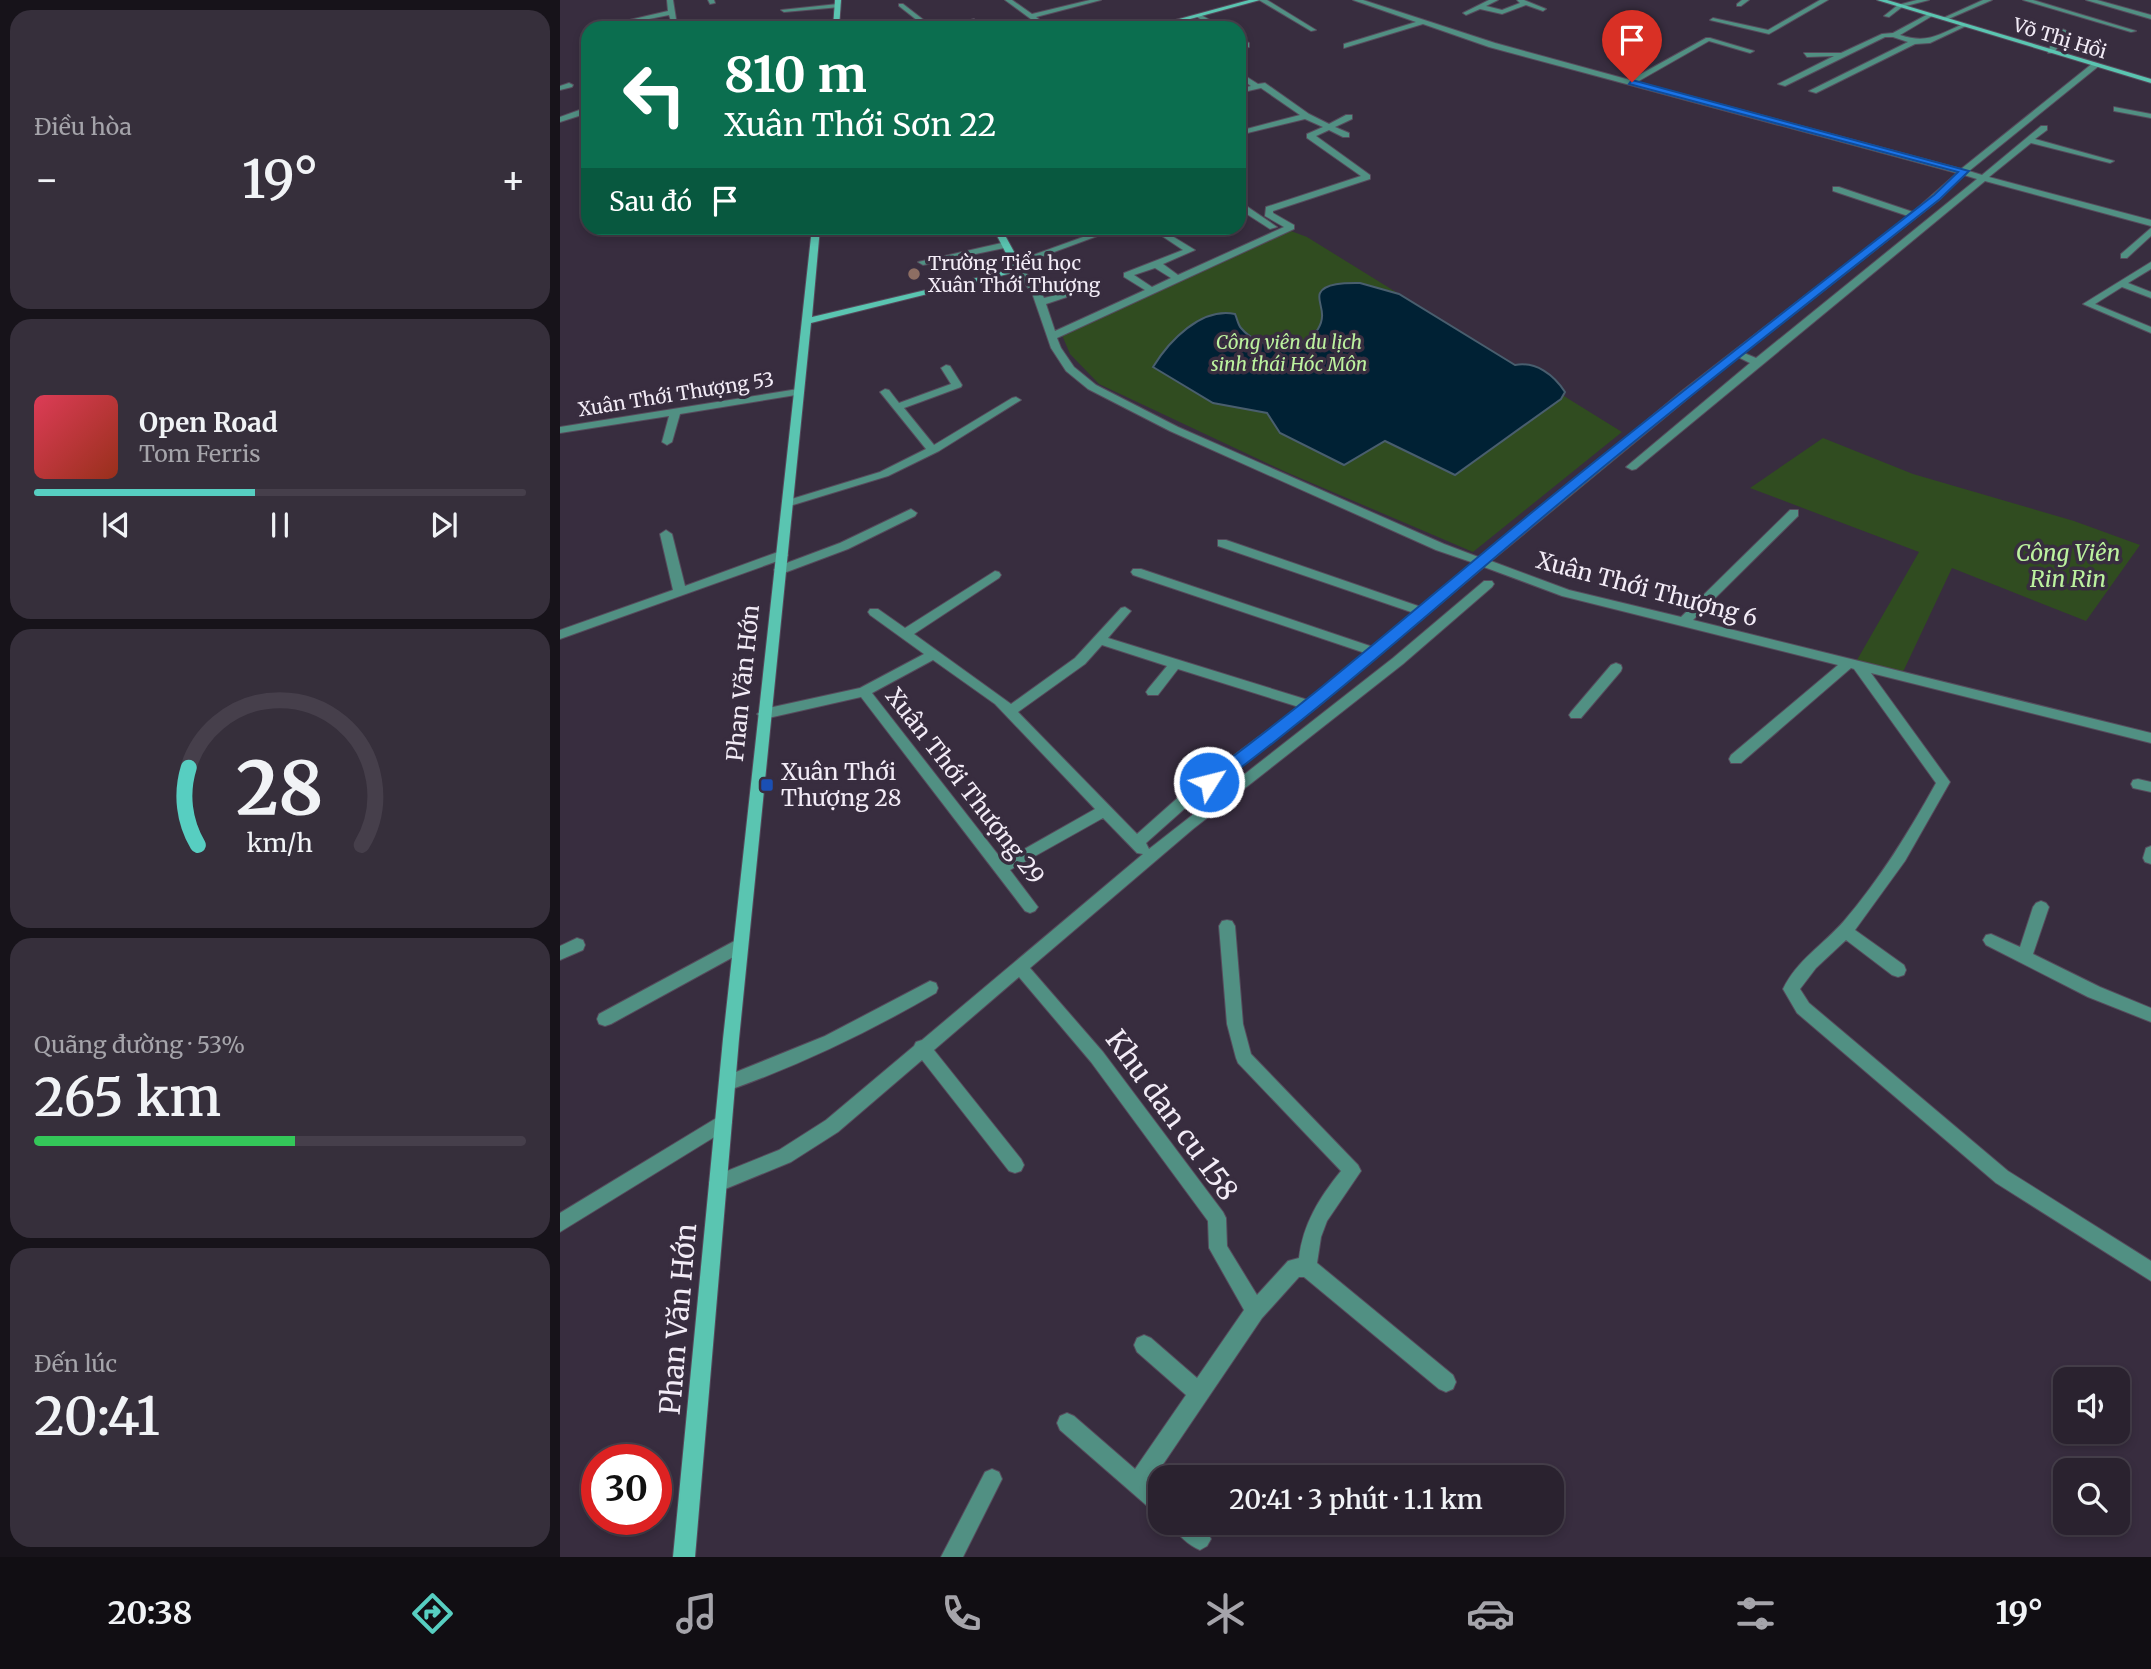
<!DOCTYPE html>
<html lang="vi">
<head>
<meta charset="utf-8">
<style>
  :root { --surface:#2a222f; --page:#362f3b; --text:#f1f3f6; --muted:#a5a4aa; --line:#463f4b; --accent:#57cec1 }
  body { margin:0; font-family:Merriweather,serif; background:var(--page); color:var(--text); height:100vh; display:flex; flex-direction:column; font-size:26px; white-space:nowrap }
  * { box-sizing:border-box; margin:0 }
  p { font-size:23px; color:var(--muted) }
  .icon { flex:none; width:38px; height:38px; fill:none; stroke:currentColor; stroke-width:2; stroke-linecap:round; stroke-linejoin:round }
  .map { position:relative; flex:1; overflow:hidden }
  .side { display:flex; flex-direction:column; gap:10px; padding:10px; background:#17131a; width:560px }
  .side>* { flex:none }
  .guide { position:absolute; left:21px; top:21px; width:665px; height:214px; border-radius:21px; box-shadow:0 4px 10px #0003,0 0 0 2px var(--line); background:#0b6e4f; color:#fff; overflow:hidden }
  .tools { position:absolute; left:1493px; top:1367px; display:grid; gap:14px }
  .tools a { display:grid; place-items:center; width:77px; height:77px; border-radius:14px; background:var(--surface); box-shadow:0 4px 10px #0003,0 0 0 2px var(--line); font-size:35px }
  .speed { position:absolute; left:21px; top:1444px; display:flex; gap:14px; font-size:35px; font-weight:700; text-align:center }
  .speed>* { display:grid; place-content:center; width:91px; height:91px; border-radius:50%; background:var(--surface); box-shadow:0 4px 10px #0003,0 0 0 2px var(--line); line-height:1 }
  .speed .limit { border:10px solid #d22; background:#fff; color:#111 }
  .pin { position:absolute; display:grid; place-items:center; width:60px; height:60px; color:#fff; margin:-72px -30px; border-radius:50% 50% 50% 0; rotate:-45deg; box-shadow:0 0 7px #0007 }
  .pin .icon { rotate:45deg }
  .me { position:absolute; width:77px; margin:-38px; rotate:54deg; stroke-linejoin:round; filter:drop-shadow(0 0 5px #0008) }
  .turn { display:flex; align-items:center; gap:24px; height:147px; padding:0 28px; font-size:32px }
  .turn .icon { width:91px; height:91px; stroke-width:2.5 }
  .turn b { display:block; font-size:49px; line-height:60px }
  .then { display:flex; align-items:center; height:66px; padding:0 28px; background:#0003; gap:14px; font-size:26px }
  .big { font-size:52px; font-weight:600; line-height:1.1 }
  .side .card { flex:1; display:flex; flex-direction:column; justify-content:center; gap:10px; min-width:0; padding:0 24px; border-radius:21px; background:var(--page) }
  .side .dial { align-items:center; gap:0 }
  .dial svg { height:182px; overflow:visible; fill:none; stroke:var(--line); stroke-width:7; stroke-linecap:round; text-anchor:middle }
  .dial text { fill:var(--text); stroke:none }
  .song { display:flex; align-items:center; gap:21px }
  .cover { width:84px; height:84px; border-radius:10px; background:linear-gradient(135deg,hsl(350 70% 55%),hsl(10 70% 35%)) }
  .played { height:7px; border-radius:4px; background:linear-gradient(90deg,var(--accent) 45%,var(--line) 45%) }
  .keys { display:flex; justify-content:space-around; direction:ltr }
  .heat { display:flex; justify-content:space-between; align-items:center; font-size:38px; direction:ltr }
  .charge { height:10px; border-radius:5px; background:linear-gradient(90deg,#34c759 53%,var(--line) 0) }
  .trip { position:absolute; left:588px; top:1465px; width:416px; height:70px; border-radius:21px; background:var(--surface); box-shadow:0 4px 10px #0003,0 0 0 2px var(--line); font-weight:600; line-height:70px; text-align:center }
  .menu { display:flex; height:112px; justify-content:space-around; align-items:center; background:#110e13; color:var(--muted) }
  .menu .icon { width:49px; height:49px }
  .menu .on { color:var(--accent) }
  .menu b { font-size:32px; color:var(--text) }
  main { display:flex; flex:1; min-height:0 }
  .map>svg:first-child { display:block }
  .green { fill:#304c20 }
  .water { fill:#002134; stroke:#495e6e; stroke-width:2 }
  .lines { fill:none; stroke-linecap:round; stroke-linejoin:round }
  .street-casing { stroke:#564b5c; stroke-width:2 }
  .secondary-casing { stroke:#564b5c; stroke-width:2 }
  .street { fill:#519083; fill-rule:evenodd }
  .secondary { fill:#5ac5b1; fill-rule:evenodd }
  .route { fill:#1a73e8; stroke:#114b97; stroke-width:2 }
  .education-dot { fill:#8d6e63; stroke:#382d3f; stroke-width:2.5 }
  .transit-dot { fill:#1a4fb4; stroke:#382d3f; stroke-width:2.5 }
  .labels { text-anchor:middle; stroke-width:7; stroke-linejoin:round; paint-order:stroke }
  .far-street-label { font-size:19px; fill:#f2ebf6; stroke:#382d3f }
  .far-poi-label { font-size:19px; fill:#f2ebf6; stroke:#382d3f; text-anchor:start }
  .far-park-label { font-size:19px; font-style:italic; fill:#bcf29f; stroke:#382d3f }
  .park-label { font-size:23px; font-style:italic; fill:#bcf29f; stroke:#382d3f }
  .street-label { font-size:23px; fill:#f2ebf6; stroke:#382d3f }
  .poi-label { font-size:23px; fill:#f2ebf6; stroke:#382d3f; text-anchor:start }
  .near-street-label { font-size:28px; fill:#f2ebf6; stroke:#382d3f }
</style>
</head>
<body>
<main>
<section class="side">
<div class="card"><p>Điều hòa</p>
<div class="heat"><a>−</a><b class="big">19°</b><a>+</a></div>
</div>
<div class="card">
<div class="song"><i class="cover"></i><div><b>Open Road</b><p>Tom Ferris</p></div></div>
<div class="played"></div>
<div class="keys"><svg class="icon" aria-label="previous" viewBox="0 0 24 24"><path d="M18 5L8 12l10 7zM5 5v14"/></svg><svg class="icon" aria-label="pause" viewBox="0 0 24 24"><path d="M8 5v14M16 5v14"/></svg><svg class="icon" aria-label="next" viewBox="0 0 24 24"><path d="M6 5l10 7-10 7zM19 5v14"/></svg></div>
</div>
<div class="card dial"><svg viewBox="0 0 100 80">
<path d="M14 69A42 42 0 1 1 86 69"/>
<path d="M14 69A42 42 0 0 1 10 35" stroke="#57cec1"/>
<text x="50" y="56" font-size="32" font-weight="700">28</text>
<text x="50" y="72" font-size="11">km/h</text>
</svg></div>
<div class="card"><p>Quãng đường · 53%</p><b class="big">265 km</b><div class="charge"></div></div>
<div class="card"><p>Đến lúc</p><b class="big">20:41</b></div>
</section>
<div class="map">
<svg width="1591" height="1557" viewBox="0 0 1591 1557">
  <rect width="100%" height="100%" fill="#382d3f"/>
  <g class="green">
    <path d="M731 231 747 237 1062 432 913 552 726 472 539 384 510 354 502 335Z"/>
    <path d="M1263 438 1353 474 1514 521 1580 545 1526 621 1392 568 1342 674 1297 660 1359 552 1190 488Z"/>
  </g>
  <path class="water" d="M800 283 839 294 955 365C976 361 994 375 1005 392L1001 399 895 475 825 441 784 465 720 433 707 413 653 403 593 367C609 341 641 307 675 314 677 318 678 325 681 328 699 350 742 354 758 329 768 313 756 301 760 293 765 282 789 283 800 283Z"/>
  <g class="lines">
    <g class="street-casing">
      <g id="street">
        <path d="M107 0H113L116 19 131 28H123L111 21 109 15 64 24 61 22 108 11Z"/>
        <path d="M148 0H154L155 3 150 4Z"/>
        <path d="M445 0H452L472 14 530 0H541L476 17 490 28H483Z"/>
        <path d="M699 0H707L756 30 751 31Z"/>
        <path d="M793 0H803L935 43 1070 80 1146 38H1150L1194 51 1190 53 1149 41 1077 82 1401 169 1533 63 1540 65 1409 171 1422 175 1481 126H1487V130L1475 139 1554 161 1550 163 1471 143 1429 177 1591 220V226L1425 181 1076 469 1072 470 1066 467 1190 363 1178 357 931 561 1009 590 1121 617 1230 510H1238V516L1133 620 1591 733V743L1311 673 1390 782 1345 861 1295 930 1344 965 1346 970 1344 975 1338 977 1332 975 1286 940 1256 968 1240 989 1249 1003 1448 1171 1591 1261V1281L1436 1183 1237 1013 1223 989C1237 960 1263 945 1284 921 1320 879 1349 832 1376 783L1294 669 1291 668 1181 763H1171L1169 759 1171 755 1278 665 1002 596 924 567 755 709 632 802 586 843 589 849 833 658 924 581H932L934 584 932 587 843 664 633 829 470 968 543 1052 663 1212 666 1218 667 1246 697 1295 728 1261 739 1258C743 1224 759 1198 781 1171L678 1063 676 1058 667 1024 659 926 662 921 667 920 672 921 675 926 683 1024 691 1054 798 1165 801 1171 767 1221 761 1237 757 1263 893 1375 896 1382 893 1389 886 1392 879 1389 744 1277H739L702 1318 591 1482 600 1490V1514L593 1511 500 1430 497 1423 500 1416 507 1413 514 1416 575 1469 626 1395 577 1352 574 1345 577 1338 584 1335 591 1338 637 1378 684 1310 649 1248 648 1221 531 1062 459 977 374 1050 461 1159 464 1165 461 1171 455 1173 449 1171 362 1060 278 1132 231 1162 158 1192 152 1189 149 1183 152 1177 219 1150 266 1120 354 1046 356 1042 362 1040 583 854 577 853 543 818 450 870 478 907 475 911 470 913 465 911 301 697 204 719 197 714 204 709 300 688 364 654 310 615 308 612 310 609H318L345 628 435 571 439 572 441 575 439 578 354 634 451 704 515 658 561 608 565 607 571 611 548 638 748 700 805 653 573 575 571 572 573 569H581L813 647 854 613 658 546V540H666L861 607 914 563 876 550 610 431 528 389 506 371 491 348 472 293 454 270 462 268 480 290 484 298 508 292 513 295 486 304 495 331 585 290 564 277V273L623 250 590 228H599L635 250 603 264 618 275 724 227 705 216 706 207 801 176 747 138V134L763 127 745 119 679 135V131L740 115 701 88 679 93V89L691 86 679 77V72L698 84 705 83 749 114 769 124 786 115H792V119L775 127 789 133V137H783L769 130 756 136 810 175V179L713 211V213L734 225V229L497 338 501 348 514 367 536 385 618 427 884 544 921 558 1122 391 1348 216 1273 191V187H1279L1353 212 1397 173 929 47 863 24 784 48V44L856 22ZM1404 175 1417 179 1196 358 1184 353 1380 199ZM595 268 611 278 592 287 574 275ZM542 645 607 666 588 689 586 692 588 695H598L618 669 739 707 622 794 577 834 458 712 525 664ZM373 660 435 704 535 809 443 861 312 693Z"/>
        <path d="M929 0H938L926 6 942 10 960 3 957 0H964L986 9 983 11 966 5 942 14 920 9 906 15 903 13Z"/>
        <path d="M1182 0H1189L1181 6H1177V4Z"/>
        <path d="M1260 0H1268L1209 34 1150 20 1153 18 1208 30Z"/>
        <path d="M1357 0H1369L1342 7 1329 17 1324 16 1338 5Z"/>
        <path d="M1423 0H1432L1386 20 1381 19Z"/>
        <path d="M1463 0H1473L1576 31 1571 32Z"/>
        <path d="M1526 0H1537L1591 15V19Z"/>
        <path d="M278 4 280 7 224 12 221 10Z"/>
        <path d="M339 4H343L374 28H367L339 6Z"/>
        <path d="M1370 13 1372 16 1340 35C1367 44 1378 35 1403 24L1408 25 1370 43 1355 44 1256 93 1249 91 1348 42 1333 37H1325L1225 86 1218 84 1274 56 1247 57 1244 53H1281L1322 34 1333 33Z"/>
        <path d="M637 15H641L664 28H656L637 17Z"/>
        <path d="M414 19 416 22 396 28H385Z"/>
        <path d="M1489 25 1505 30 1513 36 1509 44 1497 48 1494 53H1488L1491 44 1505 41 1507 37 1501 32 1487 28Z"/>
        <path d="M276 26H297L300 28H273Z"/>
        <path d="M679 37 689 43V47L679 49 681 44Z"/>
        <path d="M9 83 13 85 12 87 0 90V86Z"/>
        <path d="M1554 107 1591 114V118L1554 111Z"/>
        <path d="M25 108H28V113L0 122V117Z"/>
        <path d="M679 202 682 203 717 227 710 229 679 209Z"/>
        <path d="M548 228H559L459 265 451 263Z"/>
        <path d="M1591 228V236L1567 258H1561V254Z"/>
        <path d="M446 242 449 243V247L363 265 358 262Z"/>
        <path d="M1591 262V269L1568 283 1591 292V298L1562 287 1535 304 1591 327V333L1523 304Z"/>
        <path d="M386 365 390 366 402 385 401 387 344 408 374 445 452 398 456 397 461 400 379 451 328 476 233 505H225V501L320 472 366 449 320 392 325 389 329 390 339 403 391 384 381 368Z"/>
        <path d="M238 389 243 392 242 394 120 414 112 442 107 445 102 442 109 416 0 433V427Z"/>
        <path d="M351 509 357 513 355 516 288 549 224 573 220 574 214 570 216 567 280 543Z"/>
        <path d="M106 530 112 534 125 586 218 552 222 551 228 555 226 558 0 639V630L113 590 100 534Z"/>
        <path d="M1056 663 1061 665 1062 668 1061 671 1021 718H1011L1009 715 1011 712 1051 665Z"/>
        <path d="M1578 779 1591 782V792L1573 788 1571 784 1573 780Z"/>
        <path d="M1591 846V864L1585 862 1583 858 1586 848Z"/>
        <path d="M1481 901 1486 903 1489 907 1473 954 1540 987 1591 1008V1022L1528 997 1426 945 1423 940 1426 935 1431 934 1460 947 1473 907 1476 903Z"/>
        <path d="M17 938 23 940 25 945 23 950 0 960V946Z"/>
        <path d="M180 938 186 940 188 945 186 950 51 1024 45 1026 39 1024 37 1019 39 1014Z"/>
        <path d="M370 981 376 983 378 988 376 993C309 1032 240 1065 167 1091L161 1088 159 1083 161 1078 265 1036Z"/>
        <path d="M163 1114 169 1116 172 1122 169 1128 0 1232V1213Z"/>
        <path d="M432 1469 439 1472 442 1479 403 1557H381L425 1472Z"/>
        <path d="M611 1522H637L647 1532 651 1539 647 1546 640 1550C628 1545 616 1534 611 1522Z"/>
      </g>
    </g>
    <g class="secondary-casing">
      <g id="secondary">
        <path d="M275 0H281L279 28H273Z"/>
        <path d="M689 0H700L597 28H586Z"/>
        <path d="M1317 0H1327L1591 79V83Z"/>
        <path d="M252 228H260L252 317 454 269 433 228H441L464 270 251 323 179 1039 135 1557H113L163 1039Z"/>
      </g>
    </g>
    <use href="#street" class="street"/>
    <use href="#secondary" class="secondary"/>
  </g>
  <path class="route" d="M1072 80 1409 171 1380 199C1247 304 1113 408 983 517 874 608 769 703 655 787H644V778C759 694 866 599 976 509 1107 402 1240 299 1374 195L1398 172 1069 84Z"/>
  <circle class="education-dot" cx="354" cy="274" r="7"/>
  <rect class="transit-dot" x="200" y="778" width="14" height="14" rx="3.5"/>
  <g class="labels">
    <g class="far-street-label">
      <text transform="translate(1500 38) rotate(17)" y="7">Võ Thị Hồi</text>
      <text transform="translate(116 394) rotate(-9)" y="7">Xuân Thới Thượng 53</text>
    </g>
    <g class="far-poi-label">
      <text x="368" y="270">Trường Tiểu học<tspan x="368" dy="22">Xuân Thới Thượng</tspan></text>
    </g>
    <g class="far-park-label">
      <text x="729" y="349">Công viên du lịch<tspan x="729" dy="22">sinh thái Hóc Môn</tspan></text>
    </g>
    <g class="park-label">
      <text x="1508" y="561">Công Viên<tspan x="1508" dy="26">Rin Rin</tspan></text>
    </g>
    <g class="street-label">
      <text transform="translate(1087 589) rotate(15)" y="8">Xuân Thới Thượng 6</text>
      <text transform="translate(183 683) rotate(-84)" y="8">Phan Văn Hớn</text>
      <text transform="translate(405 786) rotate(52)" y="8">Xuân Thới Thượng 29</text>
    </g>
    <g class="poi-label">
      <text x="221" y="780">Xuân Thới<tspan x="221" dy="26">Thượng 28</tspan></text>
    </g>
    <g class="near-street-label">
      <text transform="translate(612 1115) rotate(54)" y="10">Khu dan cu 158</text>
      <text transform="translate(118 1319) rotate(-85)" y="10">Phan Văn Hớn</text>
    </g>
  </g>
</svg>
<div class="tools">
<a><svg class="icon" aria-label="sound" viewBox="0 0 24 24"><path d="M4 9h4l5-4v14l-5-4H4zM17 9q2 3 0 6"/></svg></a>
<a><svg class="icon" aria-label="search" viewBox="0 0 24 24"><circle cx="10" cy="10" r="6"/><path d="M15 15l6 6"/></svg></a>
</div>
<div class="speed"><div class="limit">30</div></div>
<div class="pin" style="left:1072px;top:82px;background:#d93025"><svg class="icon" aria-label="arrive" viewBox="0 0 24 24"><path d="M6 21V4h12l-3 4 3 4H6"/></svg></div>
<svg class="me" style="left:649px;top:782px" viewBox="-20 -20 40 40"><circle r="17" fill="#1a73e8" stroke="#fff" stroke-width="3"/><path d="M0-11L8 9 0 5-8 9z" fill="#fff"/></svg>
<div class="trip">20:41 · 3 phút · 1.1 km</div>
<div class="guide">
<div class="turn"><svg class="icon" aria-label="left" viewBox="0 0 24 24"><path d="M17 20v-9H6M10 6l-5 5 5 5"/></svg><div><b>810 m</b>Xuân Thới Sơn 22</div></div>
<div class="then">Sau đó<svg class="icon" aria-label="arrive" viewBox="0 0 24 24"><path d="M6 21V4h12l-3 4 3 4H6"/></svg></div>
</div>
</div>
</main>
<nav class="menu">
<b>20:38</b>
<svg class="icon on" aria-label="directions" viewBox="0 0 24 24"><path d="M12 3l9 9-9 9-9-9zM9 14v-3h6M13 9l2 2-2 2"/></svg>
<svg class="icon" aria-label="music" viewBox="0 0 24 24"><path d="M9 18V5l10-2v13"/><circle cx="6" cy="18" r="3"/><circle cx="16" cy="16" r="3"/></svg>
<svg class="icon" aria-label="phone" viewBox="0 0 24 24"><path d="M5 4h4l2 5-3 2q2 4 5 5l2-3 5 2v4C11 20 4 13 5 4z"/></svg>
<svg class="icon" aria-label="climate" viewBox="0 0 24 24"><path d="M12 3v18M4 7l16 10M4 17L20 7"/></svg>
<svg class="icon" aria-label="car" viewBox="0 0 24 24"><path d="M5 17H2v-5l4-1 3-4h7l3 4 3 1v5h-3M9 17h6M6 11h13"/><circle cx="7" cy="17" r="2"/><circle cx="17" cy="17" r="2"/></svg>
<svg class="icon" aria-label="filters" viewBox="0 0 24 24"><path d="M4 7h16M4 17h16"/><circle cx="9" cy="7" r="2"/><circle cx="15" cy="17" r="2"/></svg>
<b>19°</b>
</nav>
</body>
</html>
